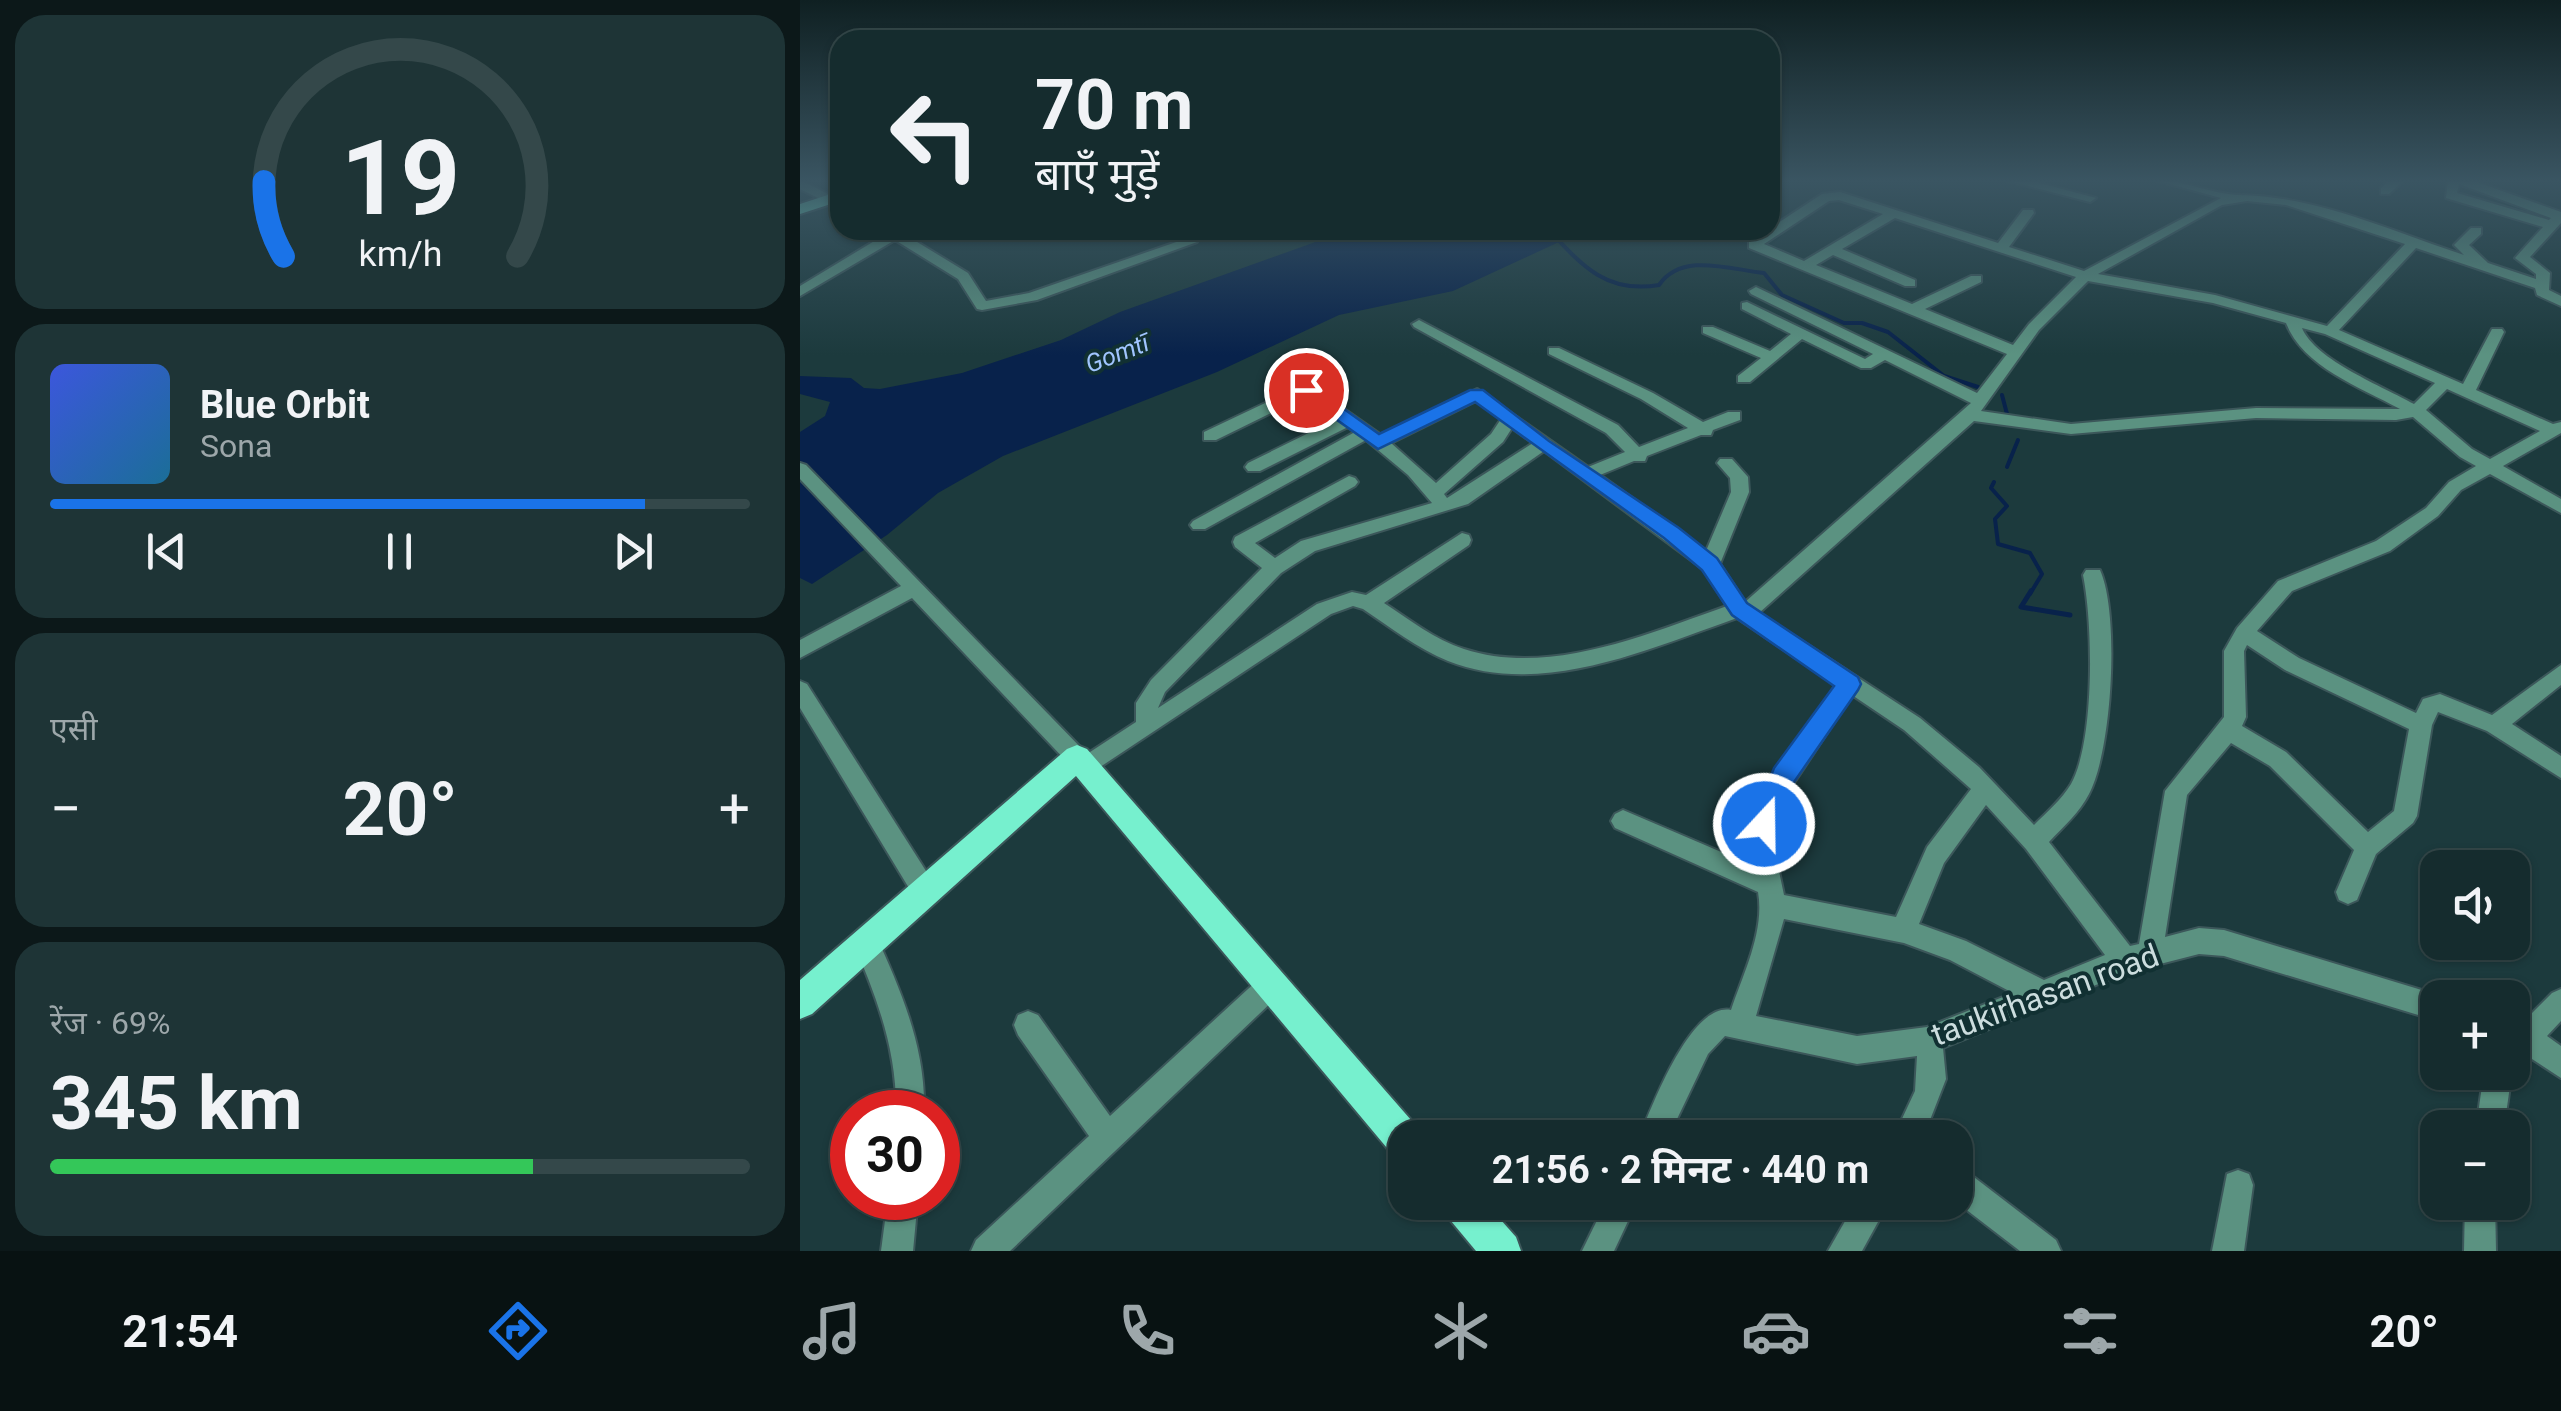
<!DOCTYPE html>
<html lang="hi">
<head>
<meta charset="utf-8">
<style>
  :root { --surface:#152c2e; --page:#1e3436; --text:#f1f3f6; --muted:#9da7aa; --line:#34484a; --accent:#1a73e8 }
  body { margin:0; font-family:Roboto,"Noto Sans Devanagari",sans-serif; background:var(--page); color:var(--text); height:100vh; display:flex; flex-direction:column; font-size:38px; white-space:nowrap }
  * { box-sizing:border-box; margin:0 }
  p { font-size:32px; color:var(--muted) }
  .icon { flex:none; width:55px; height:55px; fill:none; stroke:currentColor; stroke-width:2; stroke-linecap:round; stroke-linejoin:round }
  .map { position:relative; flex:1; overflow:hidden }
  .details { display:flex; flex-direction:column; gap:15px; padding:15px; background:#0c1819; width:800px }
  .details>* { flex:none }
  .banner { position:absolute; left:30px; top:30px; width:950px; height:210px; border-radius:30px; box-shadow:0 2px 8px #0004,0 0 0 2px var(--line); background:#152c2e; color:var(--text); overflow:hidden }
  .fabs { position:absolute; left:1620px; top:850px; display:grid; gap:20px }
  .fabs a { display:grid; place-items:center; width:110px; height:110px; border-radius:20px; background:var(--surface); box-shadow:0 2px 8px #0004,0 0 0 2px var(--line); font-size:50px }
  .speed { position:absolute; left:30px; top:1090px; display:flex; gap:20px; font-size:50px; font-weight:700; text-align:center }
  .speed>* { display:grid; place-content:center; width:130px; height:130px; border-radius:50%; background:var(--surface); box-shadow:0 2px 8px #0004,0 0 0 2px var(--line); line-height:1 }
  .speed .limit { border:15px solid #d22; background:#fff; color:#111 }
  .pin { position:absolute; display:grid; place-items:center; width:85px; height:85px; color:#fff; margin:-42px; border:5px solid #fff; border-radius:50%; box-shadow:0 2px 10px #0007 }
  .me { position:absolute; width:110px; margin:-55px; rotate:21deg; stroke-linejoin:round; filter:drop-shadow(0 0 8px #0008) }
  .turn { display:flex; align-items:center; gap:35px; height:210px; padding:0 40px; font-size:45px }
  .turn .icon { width:130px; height:130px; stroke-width:2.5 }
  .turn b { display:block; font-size:70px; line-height:85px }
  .big { font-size:75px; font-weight:700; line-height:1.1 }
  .details .card { flex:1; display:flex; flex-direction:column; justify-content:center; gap:15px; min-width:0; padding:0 35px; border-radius:30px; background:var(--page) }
  .details .dial { align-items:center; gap:0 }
  .dial svg { height:260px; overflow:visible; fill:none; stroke:var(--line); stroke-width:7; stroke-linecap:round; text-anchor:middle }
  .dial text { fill:var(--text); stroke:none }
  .song { display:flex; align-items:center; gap:30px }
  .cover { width:120px; height:120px; border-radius:15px; background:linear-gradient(135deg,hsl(230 70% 55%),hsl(200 70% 35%)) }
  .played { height:10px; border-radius:5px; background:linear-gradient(90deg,var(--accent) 85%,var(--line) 85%) }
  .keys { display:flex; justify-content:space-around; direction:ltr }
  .heat { display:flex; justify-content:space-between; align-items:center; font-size:55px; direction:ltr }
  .charge { height:15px; border-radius:8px; background:linear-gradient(90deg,#34c759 69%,var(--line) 0) }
  .trip { position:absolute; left:588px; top:1120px; width:585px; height:100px; border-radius:30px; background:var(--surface); box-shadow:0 2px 8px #0004,0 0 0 2px var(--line); font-weight:700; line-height:100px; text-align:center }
  .menu { display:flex; height:160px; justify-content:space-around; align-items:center; background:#081212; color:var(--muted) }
  .menu .icon { width:70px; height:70px }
  .menu .current { color:var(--accent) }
  .menu b { font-size:45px; color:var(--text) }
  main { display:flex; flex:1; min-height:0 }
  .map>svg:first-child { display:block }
  .water { fill:#08224b }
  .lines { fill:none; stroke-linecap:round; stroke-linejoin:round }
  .stream-far1 { stroke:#08224b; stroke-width:4 }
  .stream { stroke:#08224b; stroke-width:5 }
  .minor-casing { stroke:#3c575a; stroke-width:4 }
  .major-casing { stroke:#3c575a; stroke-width:4 }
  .minor { fill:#5b9281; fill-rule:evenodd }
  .major { fill:#76f0ce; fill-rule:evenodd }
  .route { fill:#1a73e8; stroke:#114b97; stroke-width:2.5 }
  .labels { text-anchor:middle; stroke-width:8; stroke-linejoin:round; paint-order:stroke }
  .far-water-label { font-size:25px; font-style:italic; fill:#a0c5fe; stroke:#113032 }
  .near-street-label { font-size:32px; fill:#ccddde; stroke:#113032 }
</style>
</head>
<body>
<main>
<section class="details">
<div class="card dial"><svg viewBox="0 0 100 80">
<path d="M14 69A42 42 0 1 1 86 69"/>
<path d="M14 69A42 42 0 0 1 8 46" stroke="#1a73e8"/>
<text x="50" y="56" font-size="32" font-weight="700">19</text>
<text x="50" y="72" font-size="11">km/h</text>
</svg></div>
<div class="card">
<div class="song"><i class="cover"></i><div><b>Blue Orbit</b><p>Sona</p></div></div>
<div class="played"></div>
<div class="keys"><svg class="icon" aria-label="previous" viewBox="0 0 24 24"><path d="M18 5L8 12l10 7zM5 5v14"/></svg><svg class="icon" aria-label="pause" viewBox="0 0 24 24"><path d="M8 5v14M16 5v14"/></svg><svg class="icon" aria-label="next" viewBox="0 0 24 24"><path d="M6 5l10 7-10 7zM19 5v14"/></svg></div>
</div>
<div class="card"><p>एसी</p>
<div class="heat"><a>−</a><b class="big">20°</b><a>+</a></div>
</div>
<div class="card"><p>रेंज · 69%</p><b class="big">345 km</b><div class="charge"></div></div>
</section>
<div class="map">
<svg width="1761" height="1251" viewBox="0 0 1761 1251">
  <rect width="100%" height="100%" fill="#1c3a3d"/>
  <path class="water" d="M549 230H785L653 291 539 315 417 372 203 456 138 493 87 535 12 584 0 578V432L25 416 30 402 0 394V376L51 378 64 388 80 389 162 373 261 340 320 312Z"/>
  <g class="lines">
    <g class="stream-far1">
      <path d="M749 230C782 266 807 294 859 285 882 252 928 269 964 273L982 295 1044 323H1062L1088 332 1144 376 1178 387"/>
      <path d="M1202 395 1207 414"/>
      <path d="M1207 467 1218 440"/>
      <path d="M1194 482 1191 488 1207 506 1195 519 1198 544 1230 553 1242 574 1230 594"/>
    </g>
    <path class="stream" d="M1231 591 1221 607 1270 615"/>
    <g class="minor-casing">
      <g id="minor">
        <path d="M0 180 40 200V209L0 189Z"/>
        <path d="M1205 180H1228L1296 198 1290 202Z"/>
        <path d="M1355 180C1384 180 1411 194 1439 195 1516 196 1591 231 1664 255L1654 245 1671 228H1681V234L1669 245 1688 263 1736 279V274L1715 258 1743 227 1646 198 1648 180H1671L1761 212V223L1730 257 1750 273 1749 290 1761 296V306L1737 295 1735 288 1616 248 1539 330 1663 384 1692 329H1702L1704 332 1676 390 1753 424 1761 422V433L1703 466 1761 499V513L1690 474 1661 490 1638 516 1590 551 1492 591 1457 631 1499 658 1616 713 1623 699 1640 694 1692 715 1761 665V685L1712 724 1761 756V778L1687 731 1638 712 1632 725 1617 816 1613 823 1576 854 1557 900 1548 904 1539 900 1536 892 1554 850 1470 766 1431 743 1387 795 1365 937 1399 928 1424 930 1638 995 1645 998H1638V1021L1424 956 1399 954 1325 973 1143 1048 1146 1079 1123 1138H1093L1115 1091 1117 1056 1057 1064 925 1036 908 1054 868 1138H839C852 1106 891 1002 931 1010 943 974 965 931 958 892L815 828 811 821 815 814 823 810 954 866 959 798 1036 685 937 618C849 649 741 698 648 661 618 649 590 627 563 609L553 606 531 614 285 777 277 774 274 766 269 764 112 598 0 658V640L101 586 0 479V463L6 465 287 754 336 722V703L351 680 462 568 435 547 433 542 435 537 549 476 555 478 558 482 555 486 455 543 475 558 501 541 632 503 608 475 566 440 405 529H393L390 525 393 521 555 432 548 427 460 471H448L445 467 448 463 537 419 506 396 416 440H404V432L495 389 477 375V369H487L581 435 677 389 788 467 825 452 806 433 614 327 612 324 619 320 818 425 839 447 888 428 841 399 749 354V348H759L853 393 903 422 928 412H940V420L913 430 911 435H901L847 456 845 461H834L800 475 906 551 931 492 930 478 917 463 920 459H932L948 477 949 492 920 564 945 602 1171 403 1085 360 1071 368H1061L1002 339 950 382H938V376L961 358 903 333V327H913L970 351 991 334 942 309V303L947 302 1065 359 1073 354 951 294 949 291 956 287 1177 393 1207 354 949 248V242L1022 194 1040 192 1198 243 1223 210H1233L1234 213 1209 247 1284 271 1421 198ZM1659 184 1751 218 1749 220 1657 193ZM1039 200 1083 214 1004 261 964 244 1029 201ZM1447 201 1486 205 1605 244 1527 326 1415 295 1298 274 1422 205ZM1095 218 1276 277 1229 324 1213 345 1125 309 1181 282V276H1171L1112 304 1016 265 1033 255 1105 286H1115V280L1042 249ZM1288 281 1413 303 1486 323C1503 367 1560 387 1600 409L1456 408 1271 424 1181 411 1239 330ZM1502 328 1525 334 1635 383 1614 404C1584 387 1515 360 1502 328ZM1647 389 1740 431 1690 459 1672 449 1626 410ZM676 401 701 419 691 434 636 483 591 443ZM1613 417 1660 457 1676 466 1649 482 1626 508 1576 541 1478 581 1437 628 1424 651V717L1365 791 1339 944 1330 946 1249 842C1263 827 1280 812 1289 794 1312 751 1320 614 1300 570H1286L1283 575C1293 623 1295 741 1271 784 1262 799 1247 812 1234 825L1179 767 1120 718 959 613 1174 421 1271 434 1456 418 1596 420ZM712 428 733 443 647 498 644 494 703 442ZM744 451 903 569 927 606C847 634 749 677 664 649 635 640 609 619 584 603L669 545 671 540 669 535 662 533 566 595 552 592 517 604 358 708 365 692 481 573 515 551 668 504ZM1447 645 1485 670 1609 729 1594 811 1568 832 1486 752 1442 726 1446 717 1444 651ZM1052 695 1104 730 1171 789 1127 847 1096 917 984 895 976 857 982 801ZM1186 805 1226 849 1305 955 1244 980 1166 941 1119 924 1144 863ZM984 919 1104 943 1150 960 1213 993 1127 1027 1057 1036 956 1016Z"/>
        <path d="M1590 180H1604L1589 194H1581V188Z"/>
        <path d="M81 230H109L104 234 168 273 186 301 229 293 385 239 397 242 237 300 182 310 177 309 158 279 95 240 0 296V286L86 234Z"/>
        <path d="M0 681 7 684 133 882 136 890 133 898 124 902 115 898 0 708Z"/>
        <path d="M66 929 75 933C101 991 126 1048 124 1112H96C97 1050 77 998 53 942L57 933Z"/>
        <path d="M469 974 478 978 482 987 478 996 210 1251H171L176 1240 289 1136 218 1035 214 1025 218 1015 228 1011 238 1015 310 1116 460 978Z"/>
        <path d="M1761 989V1021L1747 1036 1761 1046V1078L1712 1046V1019L1723 1022 1752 993Z"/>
        <path d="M1684 1072H1712L1704 1128H1676Z"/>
        <path d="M1155 1167 1166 1171 1256 1240 1261 1251H1220L1155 1201Z"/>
        <path d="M1438 1170 1449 1174 1453 1185 1444 1251H1412L1427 1174Z"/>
        <path d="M88 1198H118L113 1251H81Z"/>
        <path d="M806 1202H837L814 1251H782Z"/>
        <path d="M1056 1202H1089L1062 1251H1028Z"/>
        <path d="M1665 1202H1695L1696 1251H1664Z"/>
      </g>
    </g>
    <g class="major-casing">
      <g id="major">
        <path d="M40 191V201L0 214V204Z"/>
        <path d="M277 745 287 749 618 1128 622 1138H605V1159L592 1154 276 776 12 1014 0 1019V980L267 749Z"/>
        <path d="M640 1202H685L716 1237 721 1251H676L646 1215Z"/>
      </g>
    </g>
    <use href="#minor" class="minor"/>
    <use href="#major" class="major"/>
  </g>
  <linearGradient id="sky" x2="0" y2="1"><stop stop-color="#0f2022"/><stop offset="0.51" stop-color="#3a5562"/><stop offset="1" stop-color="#3a5562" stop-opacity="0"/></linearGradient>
  <rect width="1761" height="355" fill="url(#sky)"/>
  <path class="route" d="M499 386H512L579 434 670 390H683L749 441 879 528 917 558 947 603 1058 677 1061 684 1058 690 994 782 974 832 964 836 955 832 951 824 974 768 1034 686 932 615 902 570 864 538 675 402 578 449 499 393Z"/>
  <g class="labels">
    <g class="far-water-label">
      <text transform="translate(317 353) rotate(-21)" y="9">Gomtī</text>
    </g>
    <g class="near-street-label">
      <text transform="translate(1245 995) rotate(-20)" y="11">taukirhasan road</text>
    </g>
  </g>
</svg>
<div class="fabs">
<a><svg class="icon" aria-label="sound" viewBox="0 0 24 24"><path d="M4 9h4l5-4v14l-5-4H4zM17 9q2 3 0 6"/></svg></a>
<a>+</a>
<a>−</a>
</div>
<div class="speed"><div class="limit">30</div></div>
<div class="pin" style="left:506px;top:390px;background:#d93025"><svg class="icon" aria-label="arrive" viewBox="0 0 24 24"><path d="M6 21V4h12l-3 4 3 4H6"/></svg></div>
<svg class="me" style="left:964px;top:824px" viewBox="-20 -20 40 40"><circle r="17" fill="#1a73e8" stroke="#fff" stroke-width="3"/><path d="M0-11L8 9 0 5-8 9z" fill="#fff"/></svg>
<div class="trip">21:56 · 2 मिनट · 440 m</div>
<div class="banner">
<div class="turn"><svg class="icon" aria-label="left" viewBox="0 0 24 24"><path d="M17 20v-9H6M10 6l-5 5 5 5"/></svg><div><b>70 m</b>बाएँ मुड़ें</div></div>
</div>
</div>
</main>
<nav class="menu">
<b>21:54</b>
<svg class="icon current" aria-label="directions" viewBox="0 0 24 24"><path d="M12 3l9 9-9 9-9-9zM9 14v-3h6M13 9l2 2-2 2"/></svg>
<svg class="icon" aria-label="music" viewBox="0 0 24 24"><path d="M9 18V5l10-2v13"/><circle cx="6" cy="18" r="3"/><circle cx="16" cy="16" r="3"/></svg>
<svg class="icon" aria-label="phone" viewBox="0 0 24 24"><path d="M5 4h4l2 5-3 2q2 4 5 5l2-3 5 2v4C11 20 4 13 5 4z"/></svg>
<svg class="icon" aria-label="climate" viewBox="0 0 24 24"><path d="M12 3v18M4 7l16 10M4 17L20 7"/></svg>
<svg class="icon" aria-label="car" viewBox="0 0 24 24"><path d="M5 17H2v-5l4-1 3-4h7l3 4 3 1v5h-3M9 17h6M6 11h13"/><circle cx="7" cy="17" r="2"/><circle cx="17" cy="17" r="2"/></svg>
<svg class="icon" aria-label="filters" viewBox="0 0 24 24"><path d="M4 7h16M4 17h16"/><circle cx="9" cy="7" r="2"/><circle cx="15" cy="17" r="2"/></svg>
<b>20°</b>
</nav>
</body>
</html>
